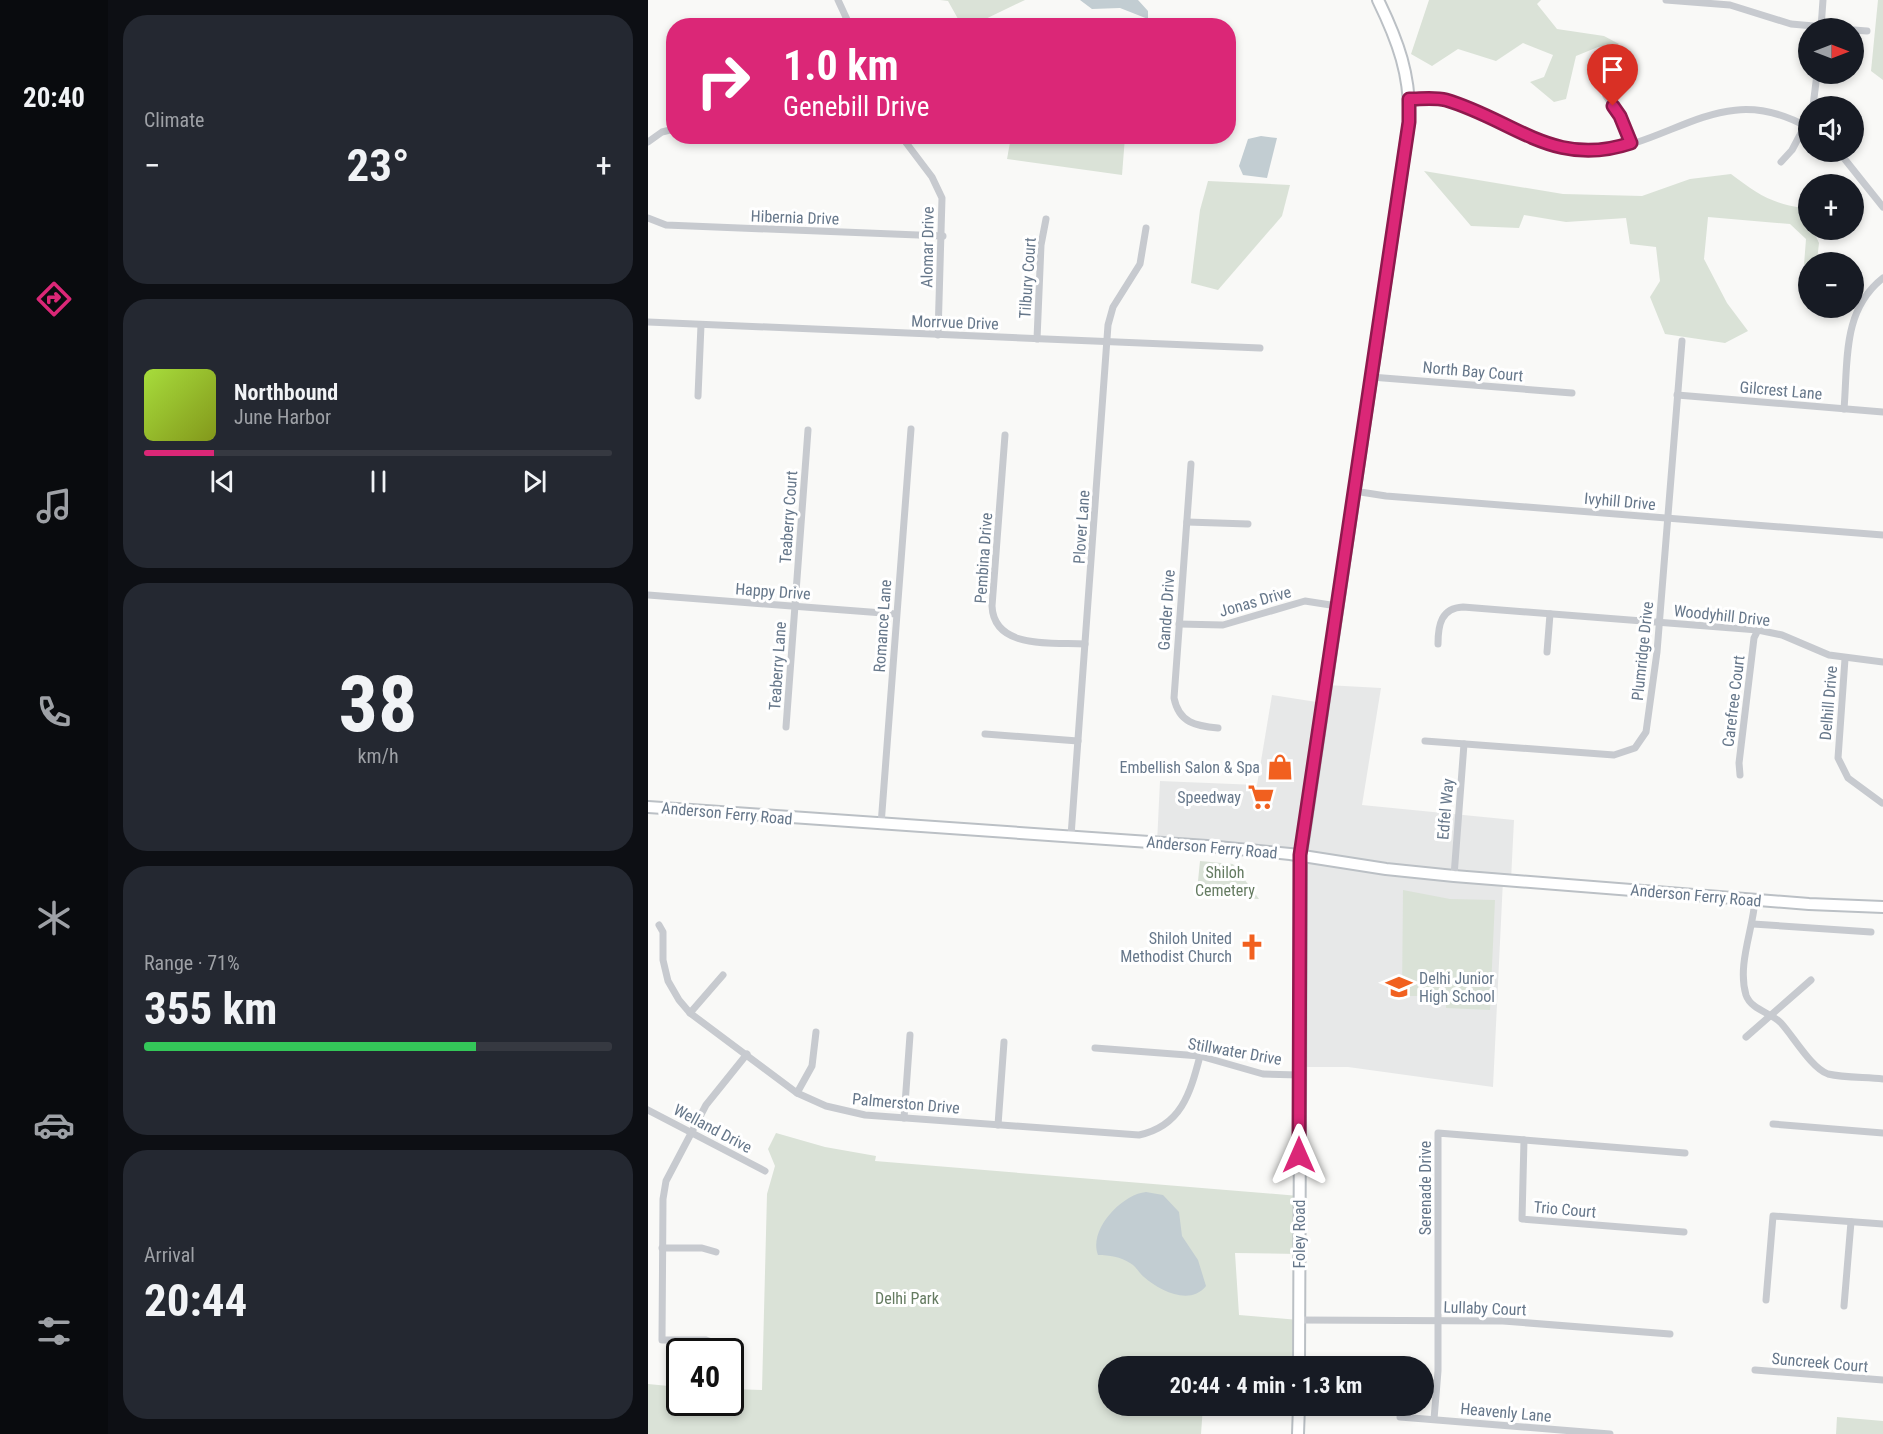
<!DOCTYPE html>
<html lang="en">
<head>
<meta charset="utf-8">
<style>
  :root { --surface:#171b24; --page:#242831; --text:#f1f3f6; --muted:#9ea1a6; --line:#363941; --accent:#db2777 }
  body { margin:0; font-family:"Roboto Condensed",sans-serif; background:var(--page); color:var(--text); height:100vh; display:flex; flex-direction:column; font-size:22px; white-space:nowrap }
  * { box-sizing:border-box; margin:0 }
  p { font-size:20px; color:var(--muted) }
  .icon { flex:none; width:33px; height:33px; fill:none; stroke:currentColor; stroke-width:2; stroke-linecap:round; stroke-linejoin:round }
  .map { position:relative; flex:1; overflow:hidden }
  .details { display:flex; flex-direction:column; gap:15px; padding:15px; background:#0d0f14; width:540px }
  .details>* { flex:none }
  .guide { position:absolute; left:18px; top:18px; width:570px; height:126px; border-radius:24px; box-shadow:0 3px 9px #0003; background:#db2777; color:#fff; overflow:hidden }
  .needle { width:39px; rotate:90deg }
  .tools { position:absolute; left:1150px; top:18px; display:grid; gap:12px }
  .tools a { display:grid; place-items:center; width:66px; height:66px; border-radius:50%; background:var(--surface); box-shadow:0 3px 9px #0003; font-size:30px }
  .speed { position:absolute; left:18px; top:1338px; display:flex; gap:12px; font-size:30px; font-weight:700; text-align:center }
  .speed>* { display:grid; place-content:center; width:78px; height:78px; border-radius:50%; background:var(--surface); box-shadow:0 3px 9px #0003; line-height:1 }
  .speed .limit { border:3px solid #111; border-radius:9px; background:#fff; color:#111 }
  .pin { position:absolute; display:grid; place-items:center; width:51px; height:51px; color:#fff; margin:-62px -26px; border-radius:50% 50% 50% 0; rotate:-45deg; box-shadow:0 0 6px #0007 }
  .pin .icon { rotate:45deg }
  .me { position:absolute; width:66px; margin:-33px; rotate:0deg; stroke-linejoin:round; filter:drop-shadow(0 0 4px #0008) }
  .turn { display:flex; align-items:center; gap:21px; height:126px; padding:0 18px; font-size:27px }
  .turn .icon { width:78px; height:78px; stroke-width:2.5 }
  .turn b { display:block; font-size:42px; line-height:51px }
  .big { font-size:45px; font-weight:700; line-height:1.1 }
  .details .widget { flex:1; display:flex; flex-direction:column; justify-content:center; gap:9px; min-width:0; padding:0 21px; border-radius:24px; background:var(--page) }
  .details .dial { align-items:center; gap:0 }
  .dial b { font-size:78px; line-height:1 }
  .song { display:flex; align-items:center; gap:18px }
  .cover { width:72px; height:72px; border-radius:9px; background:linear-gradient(135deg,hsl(80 70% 55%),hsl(70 70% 35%)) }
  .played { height:6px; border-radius:3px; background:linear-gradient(90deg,var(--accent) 15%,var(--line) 15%) }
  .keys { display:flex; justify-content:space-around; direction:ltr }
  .heat { display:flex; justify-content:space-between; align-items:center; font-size:33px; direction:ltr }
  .charge { height:9px; border-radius:4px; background:linear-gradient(90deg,#34c759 71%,var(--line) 0) }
  .trip { position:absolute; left:450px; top:1356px; width:336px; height:60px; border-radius:30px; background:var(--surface); box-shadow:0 3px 9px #0003; font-weight:700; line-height:60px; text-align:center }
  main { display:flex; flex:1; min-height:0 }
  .tab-bar { display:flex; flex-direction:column; width:108px; justify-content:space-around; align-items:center; background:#090b0e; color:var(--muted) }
  .tab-bar .icon { width:42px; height:42px }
  .tab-bar .current { color:var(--accent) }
  .tab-bar b { font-size:27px; color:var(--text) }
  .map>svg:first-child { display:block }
  .built { fill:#e7e8e8 }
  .green { fill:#dae2d7 }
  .water { fill:#c2cdd2 }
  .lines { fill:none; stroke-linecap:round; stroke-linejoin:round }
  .secondary-casing { stroke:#bbc0c5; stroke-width:14 }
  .street { stroke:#c7cacf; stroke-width:7 }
  .secondary { stroke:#fff; stroke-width:10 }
  .route-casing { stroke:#8e194d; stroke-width:15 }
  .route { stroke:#db2777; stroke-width:10 }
  .labels { text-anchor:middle; stroke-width:6; stroke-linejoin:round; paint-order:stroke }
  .street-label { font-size:16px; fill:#66778a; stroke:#fff }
  .poi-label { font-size:16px; fill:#66778a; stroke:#fff; text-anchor:end }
  .park-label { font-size:16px; fill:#657b61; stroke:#fff }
</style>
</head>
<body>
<main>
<nav class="tab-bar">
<b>20:40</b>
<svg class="icon current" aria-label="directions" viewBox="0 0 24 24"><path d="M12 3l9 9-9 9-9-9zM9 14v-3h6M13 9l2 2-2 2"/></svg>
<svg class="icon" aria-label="music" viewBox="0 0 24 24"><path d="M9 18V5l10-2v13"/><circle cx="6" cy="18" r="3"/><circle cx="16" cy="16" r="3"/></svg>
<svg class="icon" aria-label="phone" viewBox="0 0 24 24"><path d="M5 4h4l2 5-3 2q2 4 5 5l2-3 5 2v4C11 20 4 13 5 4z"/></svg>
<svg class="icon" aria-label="climate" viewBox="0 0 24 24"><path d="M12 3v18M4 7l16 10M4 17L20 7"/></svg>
<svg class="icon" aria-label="car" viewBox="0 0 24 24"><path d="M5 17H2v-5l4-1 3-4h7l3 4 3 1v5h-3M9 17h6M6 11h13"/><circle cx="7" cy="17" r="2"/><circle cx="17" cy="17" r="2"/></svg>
<svg class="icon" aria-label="filters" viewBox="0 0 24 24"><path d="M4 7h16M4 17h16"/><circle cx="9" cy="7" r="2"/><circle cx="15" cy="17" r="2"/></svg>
</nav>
<section class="details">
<div class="widget"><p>Climate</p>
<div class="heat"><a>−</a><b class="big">23°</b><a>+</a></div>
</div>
<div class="widget">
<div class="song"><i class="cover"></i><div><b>Northbound</b><p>June Harbor</p></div></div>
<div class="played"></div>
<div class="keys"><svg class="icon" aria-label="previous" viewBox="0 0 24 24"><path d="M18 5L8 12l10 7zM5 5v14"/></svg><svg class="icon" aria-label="pause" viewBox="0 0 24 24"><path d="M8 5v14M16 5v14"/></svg><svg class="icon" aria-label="next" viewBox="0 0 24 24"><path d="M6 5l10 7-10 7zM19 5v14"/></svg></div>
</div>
<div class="widget dial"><b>38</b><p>km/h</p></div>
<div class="widget"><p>Range · 71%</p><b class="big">355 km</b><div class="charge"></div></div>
<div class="widget"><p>Arrival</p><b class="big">20:44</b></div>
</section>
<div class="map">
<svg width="1235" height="1434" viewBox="0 0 1235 1434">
  <rect width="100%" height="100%" fill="#f9f9f7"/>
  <path class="built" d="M678 685 733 688 714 805 866 820 863 880H855L845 1087 700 1067H651L652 855 509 843 512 781 609 785 624 695 675 703Z"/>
  <g class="green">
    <path d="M292 0H377L325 25 314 26 300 1Z"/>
    <path d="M781 0H893L889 4 909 29 956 36 971 44 950 47 928 56 918 99 906 102 882 82 896 77 905 55 875 43 848 61 810 49 784 66 763 54Z"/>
    <path d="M1230 0H1235V80L1223 71Z"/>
    <path d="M363 137H477L474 175 359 159Z"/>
    <path d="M776 171 915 194 994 196 1042 179 1083 174C1108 193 1122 203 1154 208L1161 223V230H1165L1171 243 1169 261 1156 265 1158 239 1142 224 1060 217 1056 259 1079 303 1100 331 1077 343 1017 334 1002 297 1012 281 1008 247 982 244 978 218 918 222 876 215 871 228 823 226Z"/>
    <path d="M560 181 642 185 634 216 570 290 543 283 552 210Z"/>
    <path d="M552 861 585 864 611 899 560 897 559 892 549 891Z"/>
    <path d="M755 890 802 899 847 900 842 1010 798 1008V996H754Z"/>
    <path d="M128 1133 177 1147 228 1156 227 1161 651 1196V1254L587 1253 591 1315 651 1320V1366L587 1364 586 1366H460V1406H555L553 1434H0V1384L31 1387 32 1402H82L83 1389 114 1390 119 1194 127 1166 120 1149Z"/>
    <path d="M1189 1417 1235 1421V1434H1188Z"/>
  </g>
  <g class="water">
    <path d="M432 0H490L500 11V19L472 8 444 9Z"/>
    <path d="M613 136 629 138 619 178 595 175 591 166 600 139Z"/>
    <path d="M498 1192 515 1195 531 1212 534 1236 550 1260 558 1286C542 1306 512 1291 496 1277 491 1273 488 1266 482 1263 473 1257 461 1255 450 1255 440 1230 474 1194 498 1192Z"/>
  </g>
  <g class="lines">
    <g class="secondary-casing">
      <g id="secondary">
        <path d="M0 807 559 846 642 854 738 869 806 876 1161 904 1235 907"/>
        <path d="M651 1366 653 855 761 122C763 76 750 41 730 0"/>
        <path d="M650 1434 651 1406"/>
      </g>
    </g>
    <g class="street">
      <path d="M190 0 202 26"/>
      <path d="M1018 0 1082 5 1143 24 1189 28"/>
      <path d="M1173 28 1175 0"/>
      <path d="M1206 30 1219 31"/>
      <path d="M958 96 972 116 983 143"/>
      <path d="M761 99C773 99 786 97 798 100 849 114 892 154 947 151 1026 145 1075 78 1161 128"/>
      <path d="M1165 106 1169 74"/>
      <path d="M253 136 284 177 294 198 290 335"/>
      <path d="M0 142 14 132 26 129"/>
      <path d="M1191 152 1235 207"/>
      <path d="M1133 162 1144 150 1161 118"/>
      <path d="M0 218 18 225 295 236"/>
      <path d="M0 322 612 348"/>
      <path d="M389 339 393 245 398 219"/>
      <path d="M723 377 924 393"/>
      <path d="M1029 395 1235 412"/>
      <path d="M50 396 53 325"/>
      <path d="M1196 409C1200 361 1194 310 1235 278"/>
      <path d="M357 435 344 606C346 650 405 642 437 644"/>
      <path d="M543 464 526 698C531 723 548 726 570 728"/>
      <path d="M706 491 738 496 1235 535"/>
      <path d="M539 522 600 524"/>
      <path d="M0 595 248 614"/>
      <path d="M531 624 575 625 657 601 689 606"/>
      <path d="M790 644C790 625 793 608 815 607L1110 630 1134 635 1181 655 1235 662"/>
      <path d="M899 652 902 614"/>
      <path d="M1197 659 1190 758 1200 778 1234 803"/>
      <path d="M138 727 160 430"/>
      <path d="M337 734 430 741"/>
      <path d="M777 741 966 755 987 748 998 732 1009 652 1034 341"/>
      <path d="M1092 775 1091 763 1106 638 1110 630"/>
      <path d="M233 825 263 429"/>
      <path d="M423 836 460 325 465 307 492 264 498 228"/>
      <path d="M806 876 816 744"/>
      <path d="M1107 900C1105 930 1089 965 1098 995 1103 1010 1124 1013 1133 1023 1145 1036 1164 1069 1180 1074 1197 1078 1218 1077 1235 1079"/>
      <path d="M1105 924 1223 932"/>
      <path d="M11 925 15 932V960L20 981 31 1000 42 1013 149 1093 178 1106 217 1115 491 1135C533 1126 542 1094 552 1056"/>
      <path d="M42 1013 75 975"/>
      <path d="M1098 1037 1163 980"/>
      <path d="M447 1048 552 1056 615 1074 651 1075"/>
      <path d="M149 1093 164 1066 168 1032"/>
      <path d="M0 1110 117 1171"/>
      <path d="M256 1118 262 1035"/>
      <path d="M1125 1124 1235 1133"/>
      <path d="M350 1125 356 1042"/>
      <path d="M876 1140 874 1219 1036 1232"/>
      <path d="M14 1248H54L68 1252"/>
      <path d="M1118 1300 1125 1216 1235 1224"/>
      <path d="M1196 1306 1203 1222"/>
      <path d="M651 1320 855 1321 1022 1334"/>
      <path d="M69 1344 58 1340H14L15 1199 18 1181 58 1105 99 1054"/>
      <path d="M1107 1370 1235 1380"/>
      <path d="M752 1417 962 1434"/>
      <path d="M786 1419 790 1371V1133L1037 1153"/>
    </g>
    <use href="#secondary" class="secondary"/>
  </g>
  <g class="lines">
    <g class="route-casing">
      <path id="route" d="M651 1155 652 855 761 122V99C773 99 787 97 798 100 866 120 906 169 983 143L972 116 965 106"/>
    </g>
    <use href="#route" class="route"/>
  </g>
  <defs>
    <g id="shop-bare" transform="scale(2.07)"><path d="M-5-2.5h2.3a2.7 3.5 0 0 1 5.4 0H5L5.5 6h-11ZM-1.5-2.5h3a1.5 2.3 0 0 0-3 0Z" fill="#f1601f" stroke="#fff" stroke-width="2.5" paint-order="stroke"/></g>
    <g id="supermarket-bare" transform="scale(2.07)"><path d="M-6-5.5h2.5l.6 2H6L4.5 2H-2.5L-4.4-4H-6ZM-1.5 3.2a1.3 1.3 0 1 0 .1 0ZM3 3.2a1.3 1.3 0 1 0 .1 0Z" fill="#f1601f" stroke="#fff" stroke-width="2.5" paint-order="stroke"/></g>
    <g id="church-bare" transform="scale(2.07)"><path d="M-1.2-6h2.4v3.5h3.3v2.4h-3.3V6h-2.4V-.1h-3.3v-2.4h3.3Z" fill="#f1601f" stroke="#fff" stroke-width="2.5" paint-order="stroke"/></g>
    <g id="school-bare" transform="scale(2.07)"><path d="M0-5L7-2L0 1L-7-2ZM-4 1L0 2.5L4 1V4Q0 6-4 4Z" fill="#f1601f" stroke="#fff" stroke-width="2.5" paint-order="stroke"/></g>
  </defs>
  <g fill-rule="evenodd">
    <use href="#shop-bare" x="632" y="767"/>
    <use href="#supermarket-bare" x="613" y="797"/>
    <use href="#church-bare" x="604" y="947"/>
    <use href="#school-bare" x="751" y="987"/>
  </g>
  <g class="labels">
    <g class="street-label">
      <text transform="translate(147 217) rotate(2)" y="6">Hibernia Drive</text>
      <text transform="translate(279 247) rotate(-89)" y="6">Alomar Drive</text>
      <text transform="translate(379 278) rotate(-86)" y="6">Tilbury Court</text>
      <text transform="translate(307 322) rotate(2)" y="6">Morrvue Drive</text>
      <text transform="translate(825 371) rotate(5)" y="6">North Bay Court</text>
      <text transform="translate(1133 390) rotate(5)" y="6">Gilcrest Lane</text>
      <text transform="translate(972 501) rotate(5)" y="6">Ivyhill Drive</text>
      <text transform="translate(140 517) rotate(-86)" y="6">Teaberry Court</text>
      <text transform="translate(433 527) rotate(-86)" y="6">Plover Lane</text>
      <text transform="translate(335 558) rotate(-86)" y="6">Pembina Drive</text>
      <text transform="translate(125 591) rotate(4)" y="6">Happy Drive</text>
      <text transform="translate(607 601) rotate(-16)" y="6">Jonas Drive</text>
      <text transform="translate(518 610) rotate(-86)" y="6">Gander Drive</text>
      <text transform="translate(1074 615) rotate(6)" y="6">Woodyhill Drive</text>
      <text transform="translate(234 626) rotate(-86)" y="6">Romance Lane</text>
      <text transform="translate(994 651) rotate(-84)" y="6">Plumridge Drive</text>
      <text transform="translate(129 666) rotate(-86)" y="6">Teaberry Lane</text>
      <text transform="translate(1085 701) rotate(-83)" y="6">Carefree Court</text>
      <text transform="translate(1180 703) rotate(-85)" y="6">Delhill Drive</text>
      <text transform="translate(797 809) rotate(-85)" y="6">Edfel Way</text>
      <text transform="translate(79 813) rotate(5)" y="6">Anderson Ferry Road</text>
      <text transform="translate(564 847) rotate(5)" y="6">Anderson Ferry Road</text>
      <text transform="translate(1048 895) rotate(5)" y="6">Anderson Ferry Road</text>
      <text transform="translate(587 1051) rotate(10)" y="6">Stillwater Drive</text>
      <text transform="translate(258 1103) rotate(5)" y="6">Palmerston Drive</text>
      <text transform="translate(65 1128) rotate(28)" y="6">Welland Drive</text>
      <text transform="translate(777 1188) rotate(-90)" y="6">Serenade Drive</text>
      <text transform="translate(917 1209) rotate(5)" y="6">Trio Court</text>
      <text transform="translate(651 1234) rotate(-90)" y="6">Foley Road</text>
      <text transform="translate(837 1308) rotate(2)" y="6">Lullaby Court</text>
      <text transform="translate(1172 1362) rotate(5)" y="6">Suncreek Court</text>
      <text transform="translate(858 1412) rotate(5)" y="6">Heavenly Lane</text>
    </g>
    <g class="poi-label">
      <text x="612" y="773">Embellish Salon &amp; Spa</text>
      <text x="593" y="803">Speedway</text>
      <text x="584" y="944">Shiloh United<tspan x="584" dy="18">Methodist Church</tspan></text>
      <text x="771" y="984" text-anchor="start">Delhi Junior<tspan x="771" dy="18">High School</tspan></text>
    </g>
    <g class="park-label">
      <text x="577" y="878">Shiloh<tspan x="577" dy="18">Cemetery</tspan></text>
      <text x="259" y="1304">Delhi Park</text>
    </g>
  </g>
</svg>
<div class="tools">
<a><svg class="needle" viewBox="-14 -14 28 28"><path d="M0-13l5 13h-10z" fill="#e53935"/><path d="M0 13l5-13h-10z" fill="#9ea1a6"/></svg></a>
<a><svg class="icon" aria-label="sound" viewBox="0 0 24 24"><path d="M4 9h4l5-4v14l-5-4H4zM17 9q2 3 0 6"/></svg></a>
<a>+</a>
<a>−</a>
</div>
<div class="speed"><div class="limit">40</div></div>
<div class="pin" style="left:965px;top:106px;background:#d93025"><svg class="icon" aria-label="arrive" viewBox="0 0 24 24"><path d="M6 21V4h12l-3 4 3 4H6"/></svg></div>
<svg class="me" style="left:651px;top:1155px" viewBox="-20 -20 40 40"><path d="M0-17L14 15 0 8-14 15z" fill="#db2777" stroke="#fff" stroke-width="4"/></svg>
<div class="trip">20:44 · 4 min · 1.3 km</div>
<div class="guide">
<div class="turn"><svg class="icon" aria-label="right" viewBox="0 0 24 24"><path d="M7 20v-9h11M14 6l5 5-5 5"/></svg><div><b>1.0 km</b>Genebill Drive</div></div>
</div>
</div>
</main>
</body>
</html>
